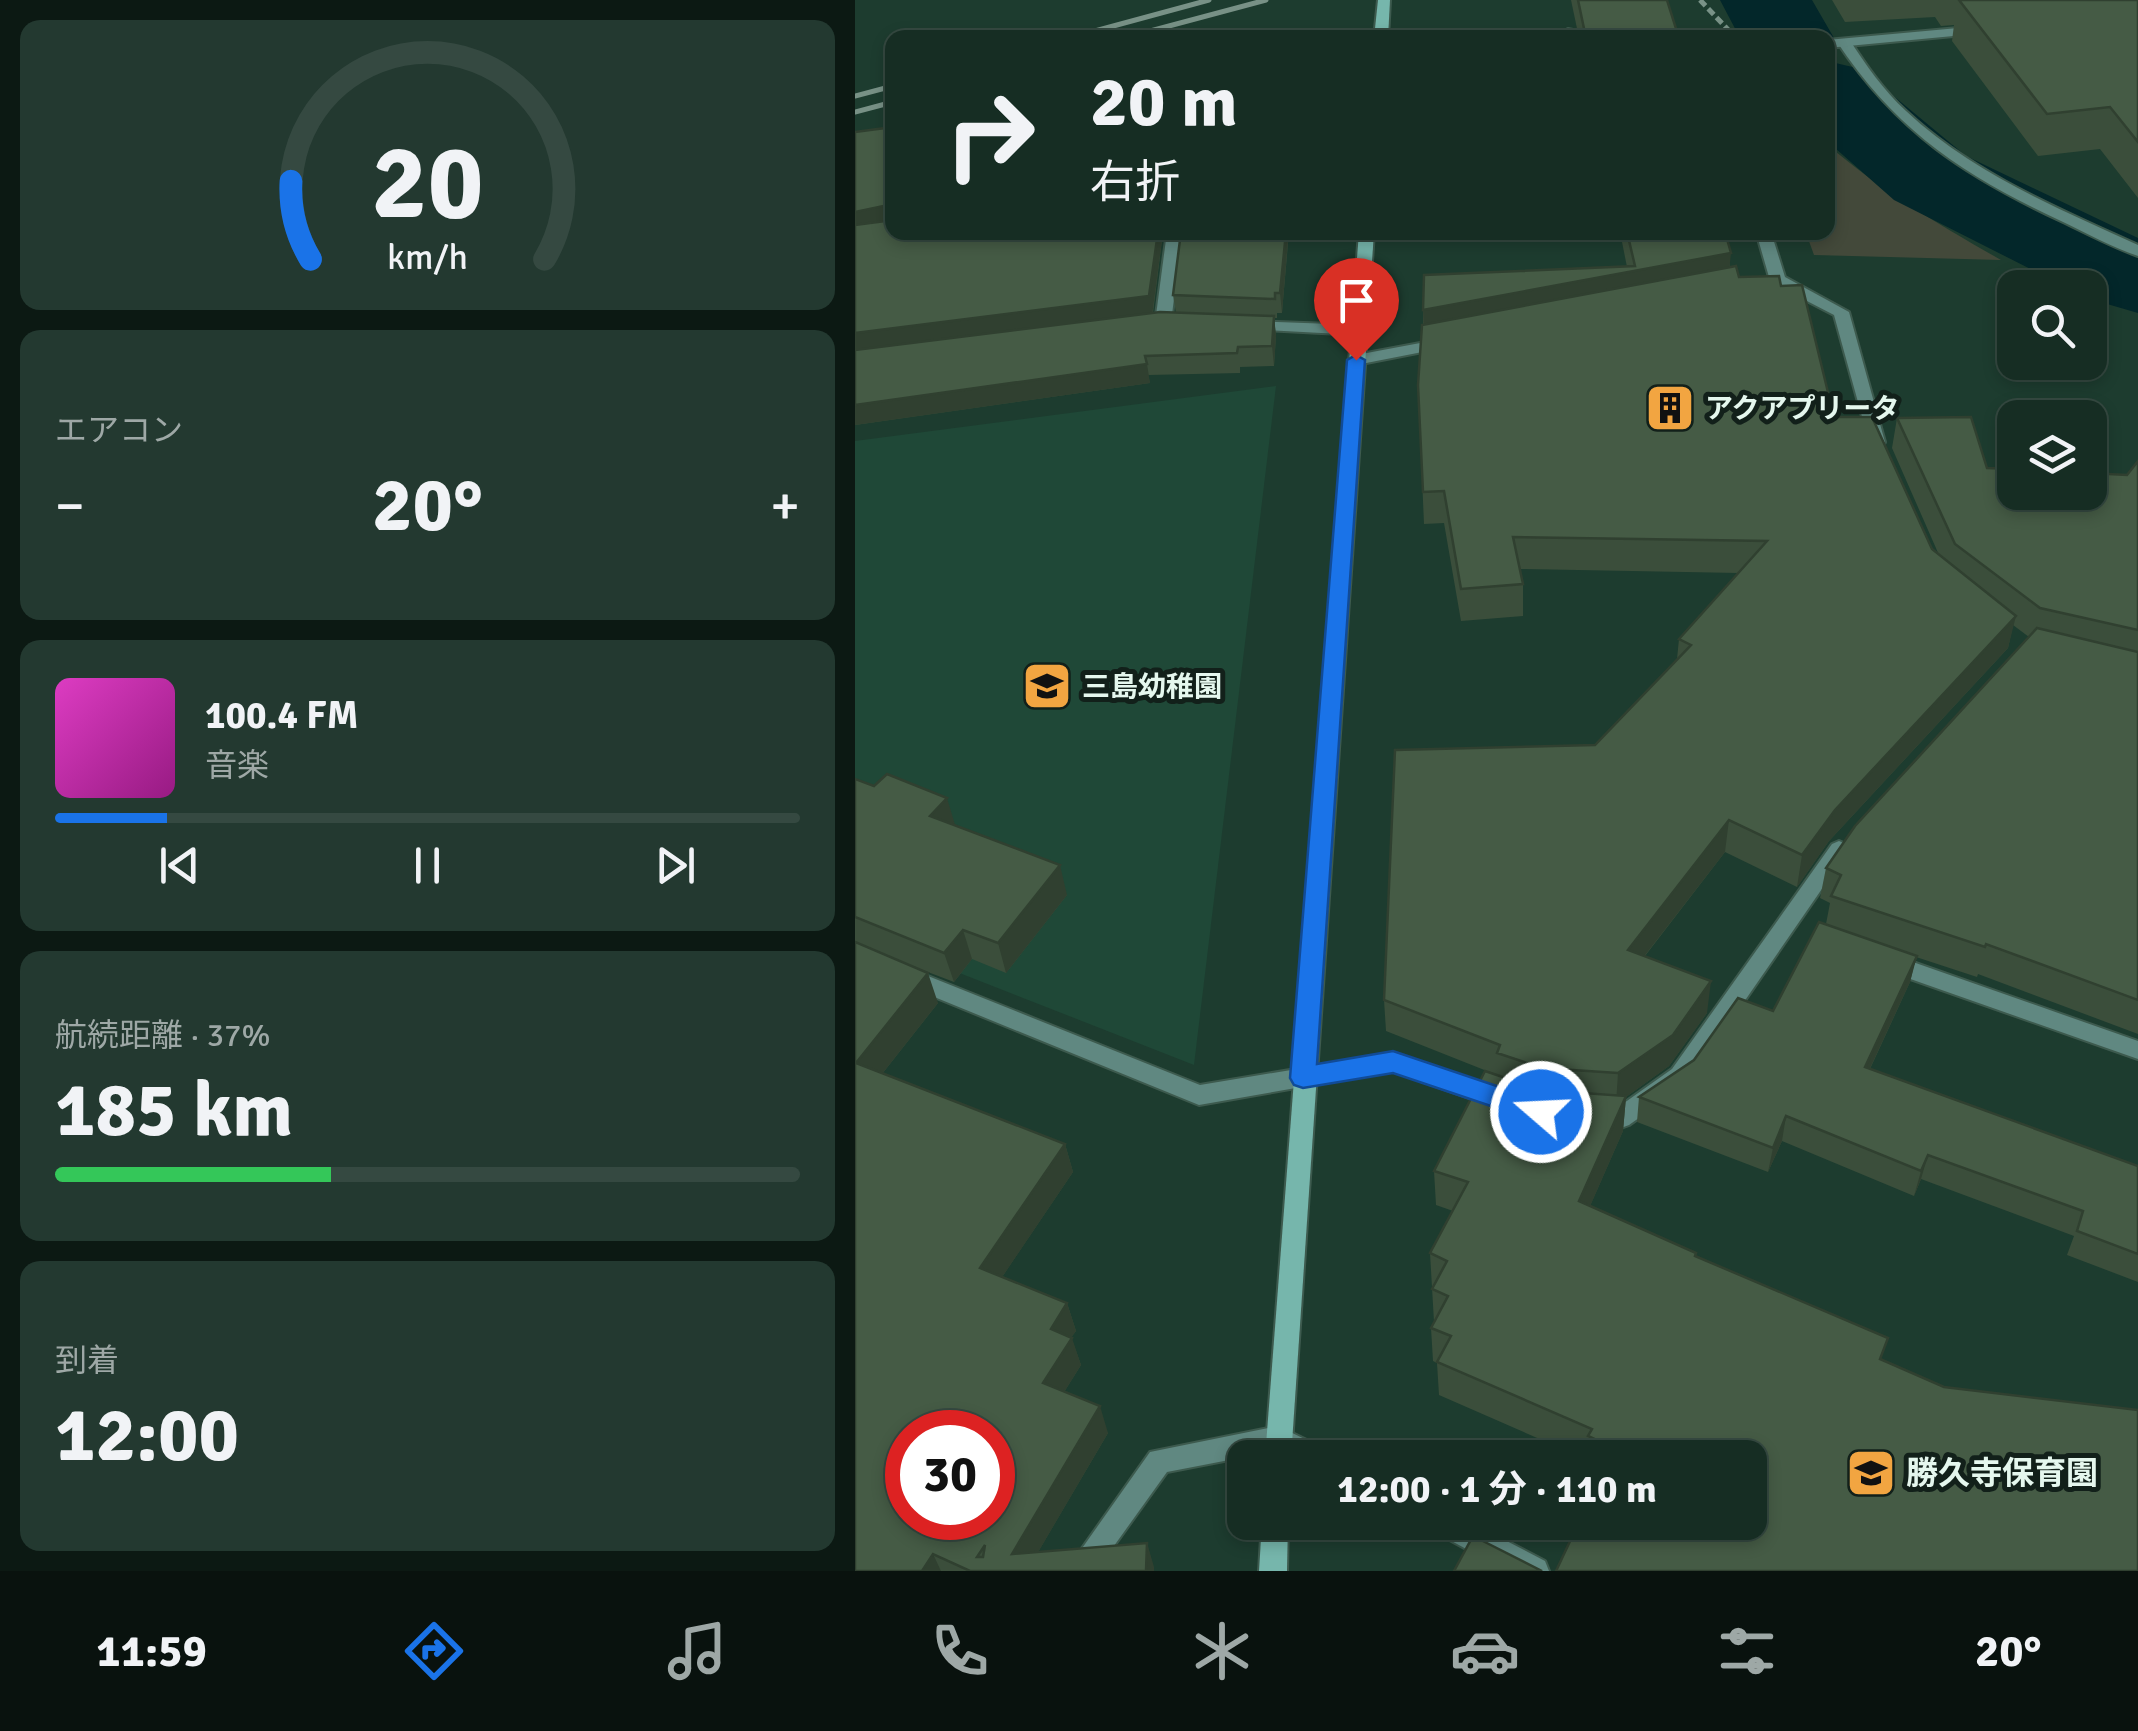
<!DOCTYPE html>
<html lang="ja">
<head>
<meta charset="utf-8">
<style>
  :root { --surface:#162d23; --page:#233930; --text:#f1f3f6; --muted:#9ea8a6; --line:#354941; --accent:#1a73e8 }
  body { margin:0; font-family:Signika,"Noto Sans JP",sans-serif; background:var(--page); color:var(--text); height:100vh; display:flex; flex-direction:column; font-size:38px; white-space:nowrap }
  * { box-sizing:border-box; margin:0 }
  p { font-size:32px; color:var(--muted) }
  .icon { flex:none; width:55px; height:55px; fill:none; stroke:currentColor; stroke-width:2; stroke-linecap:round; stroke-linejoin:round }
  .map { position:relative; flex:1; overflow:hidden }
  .panel { display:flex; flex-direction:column; gap:20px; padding:20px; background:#0c1913; width:855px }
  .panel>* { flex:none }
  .guide { position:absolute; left:30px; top:30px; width:950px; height:210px; border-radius:20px; box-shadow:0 5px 15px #0003,0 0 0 2px var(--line); background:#162d23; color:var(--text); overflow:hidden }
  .fabs { position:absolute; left:1142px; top:270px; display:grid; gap:20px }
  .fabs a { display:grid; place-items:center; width:110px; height:110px; border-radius:20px; background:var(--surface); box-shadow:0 5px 15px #0003,0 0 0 2px var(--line); font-size:50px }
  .speed { position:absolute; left:30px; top:1410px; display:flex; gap:20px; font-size:50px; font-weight:700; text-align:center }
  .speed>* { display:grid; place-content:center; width:130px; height:130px; border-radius:50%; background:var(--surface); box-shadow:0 5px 15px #0003,0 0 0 2px var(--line); line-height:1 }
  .speed .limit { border:15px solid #d22; background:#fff; color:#111 }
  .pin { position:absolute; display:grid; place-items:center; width:85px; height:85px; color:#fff; margin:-102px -42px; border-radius:50% 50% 50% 0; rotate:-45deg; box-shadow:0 0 10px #0007 }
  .pin .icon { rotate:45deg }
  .me { position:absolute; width:110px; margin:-55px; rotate:289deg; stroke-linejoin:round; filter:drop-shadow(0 0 8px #0008) }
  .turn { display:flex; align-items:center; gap:35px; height:210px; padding:0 40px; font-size:45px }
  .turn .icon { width:130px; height:130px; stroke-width:2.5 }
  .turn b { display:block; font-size:70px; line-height:85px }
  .big { font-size:75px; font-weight:700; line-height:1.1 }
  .panel .tile { flex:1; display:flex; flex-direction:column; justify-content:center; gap:15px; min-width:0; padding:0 35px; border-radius:20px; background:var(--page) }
  .panel .dial { align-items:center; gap:0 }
  .dial svg { height:260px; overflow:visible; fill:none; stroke:var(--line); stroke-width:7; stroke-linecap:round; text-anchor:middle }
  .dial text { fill:var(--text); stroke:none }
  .song { display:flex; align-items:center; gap:30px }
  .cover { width:120px; height:120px; border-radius:15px; background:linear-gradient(135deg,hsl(310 70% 55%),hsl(310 70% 35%)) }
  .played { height:10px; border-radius:5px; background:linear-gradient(90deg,var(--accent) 15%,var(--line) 15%) }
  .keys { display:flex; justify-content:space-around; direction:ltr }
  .heat { display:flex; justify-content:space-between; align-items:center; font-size:55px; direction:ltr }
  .charge { height:15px; border-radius:8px; background:linear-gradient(90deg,#34c759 37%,var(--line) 0) }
  .trip { position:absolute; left:372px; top:1440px; width:540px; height:100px; border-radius:20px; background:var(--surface); box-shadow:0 5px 15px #0003,0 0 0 2px var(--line); font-weight:700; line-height:100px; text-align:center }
  .dock { display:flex; height:160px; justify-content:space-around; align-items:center; background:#09120e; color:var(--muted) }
  .dock .icon { width:70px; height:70px }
  .dock .selected { color:var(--accent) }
  .dock b { font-size:45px; color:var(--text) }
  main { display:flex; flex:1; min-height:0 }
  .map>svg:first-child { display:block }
  .built { fill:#1f4837 }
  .green { fill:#43493a }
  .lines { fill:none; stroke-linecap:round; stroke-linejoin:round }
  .river { fill:#03272a; fill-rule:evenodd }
  .lane-casing { stroke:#3d5a4e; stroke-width:4 }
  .street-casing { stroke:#3d5a4e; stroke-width:4 }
  .secondary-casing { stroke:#3d5a4e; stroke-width:4 }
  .path { stroke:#799287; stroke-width:5; stroke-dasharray:8 4; stroke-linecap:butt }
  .lane { fill:#608881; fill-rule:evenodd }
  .street { fill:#608881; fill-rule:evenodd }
  .secondary { fill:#76b6ac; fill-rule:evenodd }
  .rail { stroke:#789186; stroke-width:5 }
  .wall { fill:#3b4e3b }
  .shaded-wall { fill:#304030 }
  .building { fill:#455b45; stroke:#304030; stroke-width:2.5; fill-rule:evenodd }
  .route { fill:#1a73e8; stroke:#114b97; stroke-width:2.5 }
  .labels { text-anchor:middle; stroke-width:10; stroke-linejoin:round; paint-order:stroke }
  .poi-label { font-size:28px; font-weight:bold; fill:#e5f7ee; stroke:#12201a; text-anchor:start }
  .near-poi-label { font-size:32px; font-weight:bold; fill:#e5f7ee; stroke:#12201a; text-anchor:start }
</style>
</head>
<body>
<main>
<section class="panel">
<div class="tile dial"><svg viewBox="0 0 100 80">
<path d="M14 69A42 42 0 1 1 86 69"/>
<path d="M14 69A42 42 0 0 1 8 45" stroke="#1a73e8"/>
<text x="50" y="56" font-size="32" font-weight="700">20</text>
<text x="50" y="72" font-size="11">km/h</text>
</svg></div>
<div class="tile"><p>エアコン</p>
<div class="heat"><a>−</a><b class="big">20°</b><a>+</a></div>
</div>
<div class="tile">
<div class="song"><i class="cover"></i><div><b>100.4 FM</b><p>音楽</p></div></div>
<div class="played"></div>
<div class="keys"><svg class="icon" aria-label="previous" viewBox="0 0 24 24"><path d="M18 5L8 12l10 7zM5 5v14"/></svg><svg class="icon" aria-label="pause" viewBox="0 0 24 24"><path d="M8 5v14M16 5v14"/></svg><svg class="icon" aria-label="next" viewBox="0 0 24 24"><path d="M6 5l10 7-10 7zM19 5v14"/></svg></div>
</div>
<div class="tile"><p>航続距離 · 37%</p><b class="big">185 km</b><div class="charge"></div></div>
<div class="tile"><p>到着</p><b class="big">12:00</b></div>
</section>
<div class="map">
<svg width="1283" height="1571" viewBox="0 0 1283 1571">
  <rect width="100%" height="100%" fill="#1d3c2f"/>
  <path class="built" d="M421 386 339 1065 0 932V441Z"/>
  <path class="green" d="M973 145C1026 191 1085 225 1146 260L959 255 951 233 972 232Z"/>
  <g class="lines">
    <g class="river">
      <path d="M865 0H957L979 38 972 47V38H885Z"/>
      <path d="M972 61 1006 69 1111 156 1283 238V313L1235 299V288H1213L1039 200 972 141Z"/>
    </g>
    <g class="lane-casing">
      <g id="lane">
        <path d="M984 39H994C1011 65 1028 90 1051 111 1117 173 1202 208 1283 245V256C1257 247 1231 233 1206 221 1110 176 1042 132 982 42Z"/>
        <path d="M312 232H327L316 323 308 328 300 323Z"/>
      </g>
    </g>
    <g class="street-casing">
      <g id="street">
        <path d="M1125 26 1130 27V33L972 48V40Z"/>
        <path d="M713 29 718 30 720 38H707L706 33Z"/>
        <path d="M901 232H916L930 277 994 312 1030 442 1028 446 1022 447 1014 442 979 315 921 285H905V279L914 277Z"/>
        <path d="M396 321 504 325 512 330 504 335 390 329 388 326Z"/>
        <path d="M592 338 598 340V346L501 365 493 360 501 355Z"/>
        <path d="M984 841 991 844 994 849 991 854 833 1083 774 1125 766 1128 736 1123 732 1116 736 1109 762 1108 817 1069 977 844Z"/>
        <path d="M1035 954 1283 1041V1059L1027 969 1024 963 1027 957Z"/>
        <path d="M53 968 345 1085 538 1053 651 1091 654 1098 651 1105 643 1108 538 1071 344 1105 45 983 42 977 45 971Z"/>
        <path d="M423 1426 470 1449 474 1458H434L421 1451 312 1472 241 1571H211L295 1452Z"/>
        <path d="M574 1522H615L690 1561 694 1571H652L578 1531Z"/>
      </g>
    </g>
    <g class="secondary-casing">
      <g id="secondary">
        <path d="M523 0H535L533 38H519Z"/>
        <path d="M504 232H519L436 1458H410Z"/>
        <path d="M407 1522H433L432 1571H404Z"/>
      </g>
    </g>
    <path class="path" d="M845 0 881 38"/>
    <use href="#lane" class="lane"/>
    <use href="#street" class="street"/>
    <use href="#secondary" class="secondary"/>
    <g class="rail">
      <path d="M214 38 354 0"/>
      <path d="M269 38 411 0"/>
      <path d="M0 96 38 86"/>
      <path d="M0 112 38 102"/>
    </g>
  </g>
  <g class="wall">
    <path d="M716 0H812L824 38H724Z"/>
    <path d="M977 0H1283V198L1245 149 1183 156 1097 41 1099 25 1086 26 1080 17 990 22Z"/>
    <path d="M38 127V232H308L298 313H321L318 295 434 232 427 313H422V318H419L421 336 419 366 385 367V373L293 375 295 383 0 425Z"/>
    <path d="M765 232H870L875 267 884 277 926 286 979 417 1077 549 1084 555 1037 448 1042 418 1132 468 1272 475 1283 461V1034L1123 974 1122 977 1061 957 1055 982 1015 1069 1283 1166V1282L1212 1255 1219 1236 1066 1179 1059 1196 927 1141 913 1172 782 1122 784 1097 918 1011 971 924 975 903 965 898 971 868 1174 637 1158 625 1153 648 974 841 942 887 870 852 790 956 852 1013 814 1066 771 1097 768 1131 735 1206 841 1253V1256L895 1458H728L584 1395 582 1363 578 1361 576 1328 579 1322 575 1253 598 1211 581 1205 579 1171 642 1075 531 1031 529 1000 740 745 822 659 824 639 884 573 665 569 668 584V616L606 621 589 523 569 524 563 385 568 324V310L772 267Z"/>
    <path d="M0 779 100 826 212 895 151 973 117 959 99 982 44 961 83 1003 27 1074 210 1144 218 1172 147 1277 212 1303 221 1331 216 1337 226 1365 209 1392 253 1433 183 1552 292 1543 299 1571H0Z"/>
  </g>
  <g class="shaded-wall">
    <path d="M33 205 38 224 0 232V212Z"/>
    <path d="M303 232H308L297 316 0 353V333Z"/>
    <path d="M431 232H434L433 240 427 313 425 293Z"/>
    <path d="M876 253 873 281 569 338 568 310Z"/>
    <path d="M419 316 421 336 419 366 417 346Z"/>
    <path d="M292 364 295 383 0 425V405Z"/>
    <path d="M1161 616 1153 648 974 841 942 887 947 855 980 810Z"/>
    <path d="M92 798 101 828 75 816Z"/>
    <path d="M874 820 870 852 770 981 773 950Z"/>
    <path d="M205 865 212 895 151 973 143 943Z"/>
    <path d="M108 930 117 959 99 982 89 953Z"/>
    <path d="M1062 956 1055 982 1004 1092 1010 1067Z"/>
    <path d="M73 973 83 1003 12 1093 1 1063Z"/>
    <path d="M856 981 852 1013 814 1066 771 1097 768 1131 722 1236 724 1201 761 1104 763 1073Z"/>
    <path d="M931 1116 927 1141 913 1172 918 1148Z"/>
    <path d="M210 1144 218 1172 135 1295 125 1268Z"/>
    <path d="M1073 1155 1066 1179 1059 1196 1066 1171Z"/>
    <path d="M212 1303 221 1331 204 1356 196 1329Z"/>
    <path d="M217 1338 226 1365 198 1410 188 1383Z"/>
    <path d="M245 1406 253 1433 172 1571 157 1554Z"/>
    <path d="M292 1543 299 1567V1571H291Z"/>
    <path d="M78 1554 86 1571H67Z"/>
  </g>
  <g class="building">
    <path d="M723 0H812L824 38H731Z"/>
    <path d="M1104 0H1283V142L1255 107 1192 114Z"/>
    <path d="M38 127V208L33 205 0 212V132Z"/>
    <path d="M38 220V232H303L294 296 0 333V225Z"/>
    <path d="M326 232H431L425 293H420V299L318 295Z"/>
    <path d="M772 232H870L876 253 568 310 569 275 780 266Z"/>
    <path d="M881 266 884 277 924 276 926 286 947 285 979 417H1017L1077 549 1161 616 980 810 947 855 874 820 773 950 856 981 818 1035 763 1073 687 1068 642 1053 645 1045 529 1000 540 750 740 745 836 645 824 639 912 541 658 537 668 584 606 589 589 491 568 492 563 385 567 325Z"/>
    <path d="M305 312 419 316 417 346 383 347 382 353 290 356 292 364 0 405V350Z"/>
    <path d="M1116 417 1132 468 1160 469V492H1235V473L1272 475 1283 461V630L1185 608 1100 544 1042 418Z"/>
    <path d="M1182 628 1283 652V1000L1131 944 1130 947 976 896 986 875 971 868 1000 826Z"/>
    <path d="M32 774 92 798 75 816 205 865 143 943 108 930 89 953 0 917V779L19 786Z"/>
    <path d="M964 922 1062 956 1010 1067 1283 1166V1254L1222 1231 1228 1211 1073 1155 1066 1171 931 1116 918 1148 784 1097 839 1060 883 998 918 1011Z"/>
    <path d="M0 942 73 973 1 1063 210 1144 125 1268 212 1303 196 1329 217 1338 188 1383 245 1406 157 1554 292 1543 291 1571H115L78 1554 67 1571H0ZM52 1432H138V1518H52ZM130 1545 128 1557H122Z"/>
    <path d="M630 1071 686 1090 771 1096 724 1201 841 1253 840 1256 1033 1338 1025 1359 1089 1387 1283 1410V1571H701L724 1522H895V1458H754L759 1448 733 1436 737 1429 582 1362 596 1336 576 1328 593 1296 577 1289 592 1261 575 1253 613 1182 579 1171Z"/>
    <path d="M618 1536 687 1571H599Z"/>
  </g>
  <path class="route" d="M501 355 510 360 462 1064 538 1051 695 1104 699 1112 695 1120 686 1123 538 1073 448 1088 439 1085 435 1078 492 360Z"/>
  <defs>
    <g id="building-square" transform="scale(2.5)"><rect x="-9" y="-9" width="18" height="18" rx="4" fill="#f2a541" stroke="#12201a"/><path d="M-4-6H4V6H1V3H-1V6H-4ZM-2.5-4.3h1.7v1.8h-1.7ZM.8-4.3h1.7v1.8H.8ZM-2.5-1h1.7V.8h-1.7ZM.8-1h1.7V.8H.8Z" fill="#111"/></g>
    <g id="school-square" transform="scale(2.5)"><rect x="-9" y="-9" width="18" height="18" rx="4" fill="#f2a541" stroke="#12201a"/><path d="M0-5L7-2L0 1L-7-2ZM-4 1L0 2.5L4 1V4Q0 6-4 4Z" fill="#111"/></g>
  </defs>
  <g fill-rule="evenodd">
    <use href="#building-square" x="815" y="408"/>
    <use href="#school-square" x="192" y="686"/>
    <use href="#school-square" x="1016" y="1473"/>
  </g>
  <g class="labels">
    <g class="poi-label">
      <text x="850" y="418">アクアプリータ</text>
      <text x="227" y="696">三島幼稚園</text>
    </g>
    <g class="near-poi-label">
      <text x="1051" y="1484">勝久寺保育園</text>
    </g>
  </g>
</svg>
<div class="fabs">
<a><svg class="icon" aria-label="search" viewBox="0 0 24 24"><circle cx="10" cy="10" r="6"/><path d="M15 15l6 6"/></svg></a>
<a><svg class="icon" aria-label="layers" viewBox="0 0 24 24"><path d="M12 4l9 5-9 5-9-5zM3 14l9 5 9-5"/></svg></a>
</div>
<div class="speed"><div class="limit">30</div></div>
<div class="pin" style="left:501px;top:360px;background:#d93025"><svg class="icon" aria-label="arrive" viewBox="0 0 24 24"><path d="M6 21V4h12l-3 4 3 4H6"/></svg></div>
<svg class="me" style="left:686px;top:1112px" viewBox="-20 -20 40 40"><circle r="17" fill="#1a73e8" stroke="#fff" stroke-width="3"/><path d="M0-11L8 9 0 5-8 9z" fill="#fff"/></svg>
<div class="trip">12:00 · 1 分 · 110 m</div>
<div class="guide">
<div class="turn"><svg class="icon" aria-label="right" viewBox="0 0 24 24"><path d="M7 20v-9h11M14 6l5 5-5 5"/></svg><div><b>20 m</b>右折</div></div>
</div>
</div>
</main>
<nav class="dock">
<b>11:59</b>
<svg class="icon selected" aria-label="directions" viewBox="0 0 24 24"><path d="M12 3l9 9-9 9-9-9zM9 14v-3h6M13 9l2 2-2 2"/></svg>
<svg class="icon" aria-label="music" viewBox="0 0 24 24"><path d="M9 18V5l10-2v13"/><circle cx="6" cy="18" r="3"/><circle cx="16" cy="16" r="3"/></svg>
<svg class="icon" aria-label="phone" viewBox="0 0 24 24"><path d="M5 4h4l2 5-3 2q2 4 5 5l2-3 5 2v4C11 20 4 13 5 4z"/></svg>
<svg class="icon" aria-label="climate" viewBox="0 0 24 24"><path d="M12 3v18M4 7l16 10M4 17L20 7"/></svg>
<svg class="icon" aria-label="car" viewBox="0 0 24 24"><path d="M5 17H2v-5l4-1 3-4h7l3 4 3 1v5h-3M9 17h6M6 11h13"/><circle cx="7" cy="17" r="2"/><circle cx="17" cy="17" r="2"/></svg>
<svg class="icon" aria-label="filters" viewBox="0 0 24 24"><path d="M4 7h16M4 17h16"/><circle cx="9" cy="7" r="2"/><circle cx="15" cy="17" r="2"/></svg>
<b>20°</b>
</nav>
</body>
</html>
